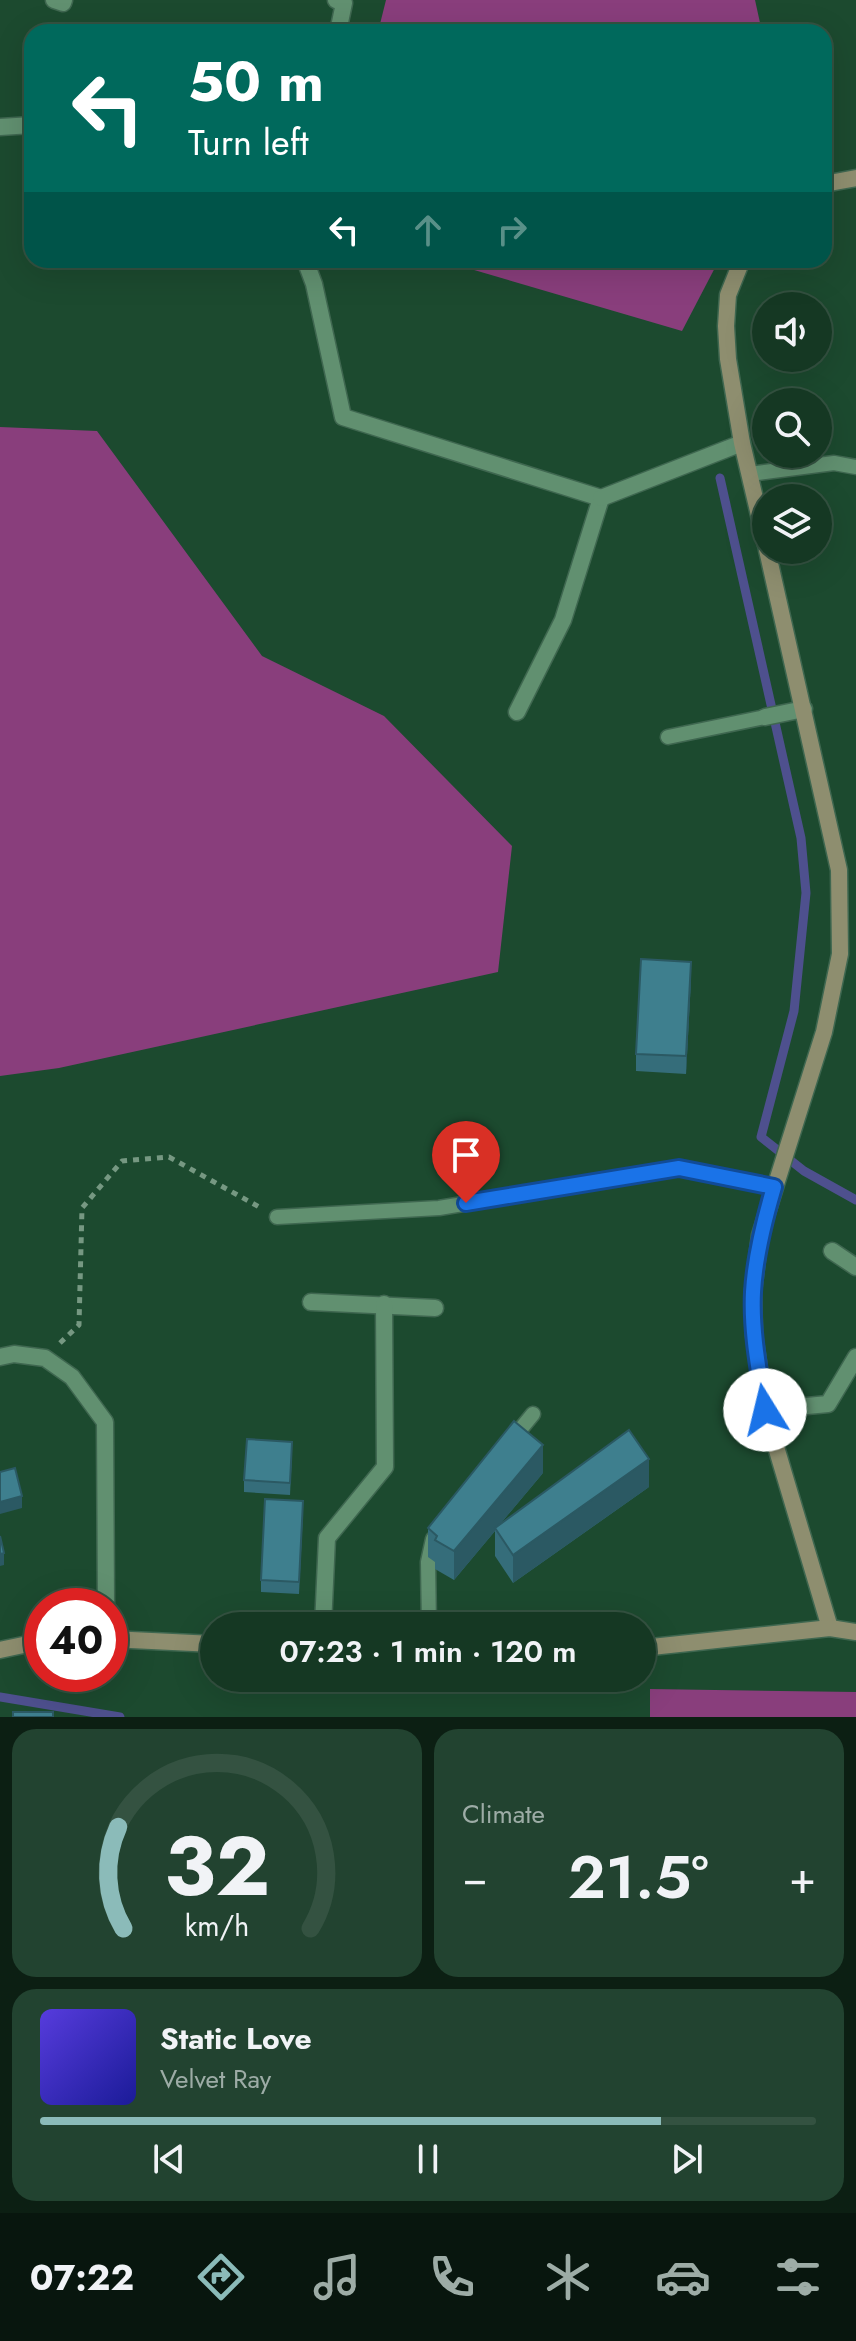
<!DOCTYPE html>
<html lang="en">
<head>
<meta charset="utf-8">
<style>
  :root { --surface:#153823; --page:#224330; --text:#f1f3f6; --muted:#9daca6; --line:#345241; --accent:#8bbbb9 }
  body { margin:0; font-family:Jost,sans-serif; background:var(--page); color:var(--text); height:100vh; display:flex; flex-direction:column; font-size:30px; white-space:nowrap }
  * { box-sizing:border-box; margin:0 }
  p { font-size:26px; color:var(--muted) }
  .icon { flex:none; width:44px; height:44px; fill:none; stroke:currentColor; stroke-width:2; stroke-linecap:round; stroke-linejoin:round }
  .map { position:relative; height:1717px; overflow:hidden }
  .sheet { display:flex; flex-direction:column; gap:12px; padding:12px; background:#0c1f13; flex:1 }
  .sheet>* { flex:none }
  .guide { position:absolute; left:24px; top:24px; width:808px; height:244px; border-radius:24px; box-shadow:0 8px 32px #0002,0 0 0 2px var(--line); background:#00695c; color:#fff; overflow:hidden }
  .fabs { position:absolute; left:752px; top:292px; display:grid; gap:16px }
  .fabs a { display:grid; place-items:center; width:80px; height:80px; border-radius:50%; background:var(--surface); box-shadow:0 8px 32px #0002,0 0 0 2px var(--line); font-size:40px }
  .speed { position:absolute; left:24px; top:1588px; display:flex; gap:16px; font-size:40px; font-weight:700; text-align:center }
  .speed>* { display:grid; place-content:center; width:104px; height:104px; border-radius:50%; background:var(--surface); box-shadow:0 8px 32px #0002,0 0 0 2px var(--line); line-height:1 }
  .speed .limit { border:12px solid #d22; background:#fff; color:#111 }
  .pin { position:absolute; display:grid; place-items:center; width:68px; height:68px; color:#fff; margin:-82px -34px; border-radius:50% 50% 50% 0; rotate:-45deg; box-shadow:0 0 8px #0007 }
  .pin .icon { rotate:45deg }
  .me { position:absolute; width:88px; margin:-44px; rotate:351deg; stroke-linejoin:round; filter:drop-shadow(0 0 6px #0008) }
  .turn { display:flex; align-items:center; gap:28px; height:168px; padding:0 32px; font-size:36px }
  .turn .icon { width:104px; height:104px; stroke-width:2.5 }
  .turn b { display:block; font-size:56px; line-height:68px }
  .lanes { display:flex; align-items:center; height:76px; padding:0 32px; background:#0003; justify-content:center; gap:40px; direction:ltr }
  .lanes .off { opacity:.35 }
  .big { font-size:60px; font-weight:600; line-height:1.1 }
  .sheet .card { flex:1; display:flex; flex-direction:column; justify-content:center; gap:12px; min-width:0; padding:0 28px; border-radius:24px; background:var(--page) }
  .sheet .dial { align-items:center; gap:0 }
  .dial svg { height:208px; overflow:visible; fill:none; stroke:var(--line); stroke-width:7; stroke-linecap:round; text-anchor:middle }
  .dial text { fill:var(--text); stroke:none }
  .song { display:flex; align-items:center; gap:24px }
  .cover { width:96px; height:96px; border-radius:12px; background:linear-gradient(135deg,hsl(250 70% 55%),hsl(240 70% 35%)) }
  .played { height:8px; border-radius:4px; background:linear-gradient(90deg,var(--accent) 80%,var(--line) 80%) }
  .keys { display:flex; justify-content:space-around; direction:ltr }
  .heat { display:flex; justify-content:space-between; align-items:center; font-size:44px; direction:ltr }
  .sheet .tiles { flex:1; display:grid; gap:12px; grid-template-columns:1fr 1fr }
  .card:last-child { grid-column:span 2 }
  .trip { position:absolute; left:200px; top:1612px; width:456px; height:80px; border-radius:40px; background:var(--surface); box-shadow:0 8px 32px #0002,0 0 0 2px var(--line); font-weight:600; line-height:80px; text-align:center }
  .dock { display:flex; height:128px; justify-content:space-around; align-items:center; background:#08160e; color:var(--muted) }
  .dock .icon { width:56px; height:56px }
  .dock .current { color:var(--accent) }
  .dock b { font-size:36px; color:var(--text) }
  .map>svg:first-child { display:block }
  .green { fill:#893e7c }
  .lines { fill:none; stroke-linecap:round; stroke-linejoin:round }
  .stream { stroke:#4e508e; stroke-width:9 }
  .lane-casing { stroke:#3f6750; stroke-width:17 }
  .street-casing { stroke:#3f6750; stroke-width:19 }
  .secondary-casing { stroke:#3f6750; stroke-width:19 }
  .path { stroke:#769882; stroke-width:5; stroke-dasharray:6 6; stroke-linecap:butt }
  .lane { stroke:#619070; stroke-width:14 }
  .street { stroke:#619070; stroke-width:16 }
  .secondary { stroke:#8e8e6f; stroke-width:16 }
  .wall { fill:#356d7a }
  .shaded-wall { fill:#2b5963 }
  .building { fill:#3e7f8e; stroke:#2b5963; stroke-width:2 }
  .route-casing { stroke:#114b97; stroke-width:20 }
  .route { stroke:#1a73e8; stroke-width:14 }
</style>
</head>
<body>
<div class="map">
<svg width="856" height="1717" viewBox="0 0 856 1717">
  <rect width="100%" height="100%" fill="#1c4a2f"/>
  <g class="green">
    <path d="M386 0H755L762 32H378Z"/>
    <path d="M440 260H719L682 331Z"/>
    <path d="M0 427 97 431 262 656 384 716 512 846 498 972 59 1068 0 1076Z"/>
    <path d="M650 1689 856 1692V1717H650Z"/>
  </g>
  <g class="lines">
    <g class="stream">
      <path d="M720 478 801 838 806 893 794 1011 761 1137 804 1171 856 1200"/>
      <path d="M0 1697 120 1717"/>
    </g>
    <g class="lane-casing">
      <g id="lane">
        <path d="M750 474 834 463 856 467"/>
        <path d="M668 737 765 717"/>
        <path d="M277 1217 439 1208 679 1168 774 1187"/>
        <path d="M510 1442 533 1414"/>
        <path d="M429 1626 428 1562 433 1539"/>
      </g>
    </g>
    <g class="street-casing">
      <g id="street">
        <path d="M54 0 63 3 64 0"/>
        <path d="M336 0 344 3 338 32"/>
        <path d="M0 127 32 125"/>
        <path d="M305 260 314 284 343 417 601 498 563 620 517 712"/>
        <path d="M601 498 742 443"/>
        <path d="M765 717 804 709"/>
        <path d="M832 1251 856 1267"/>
        <path d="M311 1302 435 1308"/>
        <path d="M0 1357 14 1354 45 1358 72 1377 105 1422 106 1606"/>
        <path d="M765 1410 828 1404 856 1357"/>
        <path d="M323 1626 327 1538 385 1467 384 1304"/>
      </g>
    </g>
    <g class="secondary-casing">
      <g id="secondary">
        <path d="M824 184 856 178"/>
        <path d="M742 260 728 295 726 326 728 359 742 443 766 545"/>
        <path d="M767 550 839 870 840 954 824 1032 760 1235 753 1291 754 1335 765 1410 830 1628"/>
        <path d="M110 1639 214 1644"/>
        <path d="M642 1648 830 1628 856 1632"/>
        <path d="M0 1650 42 1641"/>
      </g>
    </g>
    <path class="path" d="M60 1343 79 1325 82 1208 122 1161 169 1157 261 1208"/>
    <use href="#lane" class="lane"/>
    <use href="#street" class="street"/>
    <use href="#secondary" class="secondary"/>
  </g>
  <g class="wall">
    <path d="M691 979 686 1074 636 1071V1054Z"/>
    <path d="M292 1454 290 1495 244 1492V1480Z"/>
    <path d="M543 1473 501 1523 649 1487 513 1583 495 1556V1531L454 1580 435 1569V1562L428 1557V1528Z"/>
    <path d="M303 1513 299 1594 261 1592V1580Z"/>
  </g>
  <g class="shaded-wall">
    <path d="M691 962V979L686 1074V1056Z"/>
    <path d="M543 1445V1473L496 1529 495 1528V1531L454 1580V1551Z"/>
    <path d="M649 1459V1487L513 1583V1555Z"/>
    <path d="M22 1496V1508L0 1514V1502Z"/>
    <path d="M4 1553V1565L0 1566V1554Z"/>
  </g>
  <g class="building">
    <path d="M641 959 691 962 686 1056 636 1054Z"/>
    <path d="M514 1421 543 1445 454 1551 435 1540 437 1536 428 1528Z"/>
    <path d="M629 1430 649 1459 513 1555 495 1528Z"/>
    <path d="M247 1439 292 1442 290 1483 244 1480Z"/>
    <path d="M15 1468 22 1496 0 1502V1472Z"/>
    <path d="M265 1499 303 1501 299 1582 261 1580Z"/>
    <path d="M0 1536 4 1553 0 1554Z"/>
    <rect x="13" y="1712" width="40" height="5"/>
  </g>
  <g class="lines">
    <g class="route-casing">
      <path id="route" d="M466 1203 679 1168 774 1187C764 1221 755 1256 753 1292 751 1331 759 1371 765 1410"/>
    </g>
    <use href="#route" class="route"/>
  </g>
</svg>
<div class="fabs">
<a><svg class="icon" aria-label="sound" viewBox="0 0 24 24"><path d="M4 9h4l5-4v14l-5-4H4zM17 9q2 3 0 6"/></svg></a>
<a><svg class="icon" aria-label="search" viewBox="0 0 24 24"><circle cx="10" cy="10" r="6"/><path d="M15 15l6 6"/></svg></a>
<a><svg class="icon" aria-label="layers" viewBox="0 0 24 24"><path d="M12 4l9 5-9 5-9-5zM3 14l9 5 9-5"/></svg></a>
</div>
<div class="speed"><div class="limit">40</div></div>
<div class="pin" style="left:466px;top:1203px;background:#d93025"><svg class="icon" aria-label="arrive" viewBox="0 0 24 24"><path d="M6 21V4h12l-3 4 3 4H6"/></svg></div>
<svg class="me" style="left:765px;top:1410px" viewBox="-20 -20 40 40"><circle r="19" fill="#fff"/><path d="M0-13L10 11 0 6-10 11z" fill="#1a73e8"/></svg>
<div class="trip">07:23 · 1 min · 120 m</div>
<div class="guide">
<div class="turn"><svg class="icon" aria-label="left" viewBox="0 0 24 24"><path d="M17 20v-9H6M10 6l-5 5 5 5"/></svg><div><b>50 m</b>Turn left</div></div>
<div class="lanes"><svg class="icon" aria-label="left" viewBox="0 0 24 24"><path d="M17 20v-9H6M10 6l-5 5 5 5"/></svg><svg class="icon off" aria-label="ahead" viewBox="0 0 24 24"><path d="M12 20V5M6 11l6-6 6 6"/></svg><svg class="icon off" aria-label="right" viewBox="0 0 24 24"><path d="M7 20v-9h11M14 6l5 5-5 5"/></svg></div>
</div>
</div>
<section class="sheet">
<div class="tiles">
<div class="card dial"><svg viewBox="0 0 100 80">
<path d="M14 69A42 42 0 1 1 86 69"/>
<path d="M14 69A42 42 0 0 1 12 30" stroke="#8bbbb9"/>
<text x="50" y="56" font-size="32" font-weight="700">32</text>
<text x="50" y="72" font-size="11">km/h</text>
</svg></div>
<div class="card"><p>Climate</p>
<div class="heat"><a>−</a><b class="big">21.5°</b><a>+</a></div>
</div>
<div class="card">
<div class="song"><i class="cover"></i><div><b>Static Love</b><p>Velvet Ray</p></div></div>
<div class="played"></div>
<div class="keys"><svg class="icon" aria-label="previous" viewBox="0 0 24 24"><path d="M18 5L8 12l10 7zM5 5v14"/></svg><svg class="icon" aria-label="pause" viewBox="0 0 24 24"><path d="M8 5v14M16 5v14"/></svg><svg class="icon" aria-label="next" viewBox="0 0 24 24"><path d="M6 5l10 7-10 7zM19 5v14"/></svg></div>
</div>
</div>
</section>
<nav class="dock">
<b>07:22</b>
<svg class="icon current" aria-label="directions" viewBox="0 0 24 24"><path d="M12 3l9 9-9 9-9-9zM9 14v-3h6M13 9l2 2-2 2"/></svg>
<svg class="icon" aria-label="music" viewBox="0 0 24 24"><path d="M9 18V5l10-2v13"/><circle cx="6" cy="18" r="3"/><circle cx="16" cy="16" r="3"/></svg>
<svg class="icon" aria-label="phone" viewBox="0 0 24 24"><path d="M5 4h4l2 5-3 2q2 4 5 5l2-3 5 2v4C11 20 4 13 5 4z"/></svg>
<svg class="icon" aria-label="climate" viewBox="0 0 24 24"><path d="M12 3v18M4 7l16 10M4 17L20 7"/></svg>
<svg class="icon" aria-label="car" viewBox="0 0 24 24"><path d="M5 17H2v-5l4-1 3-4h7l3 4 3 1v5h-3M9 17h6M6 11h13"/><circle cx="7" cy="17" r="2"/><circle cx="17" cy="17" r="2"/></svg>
<svg class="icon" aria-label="filters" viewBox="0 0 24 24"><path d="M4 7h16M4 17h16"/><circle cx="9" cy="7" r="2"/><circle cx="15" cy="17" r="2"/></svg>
</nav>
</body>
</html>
